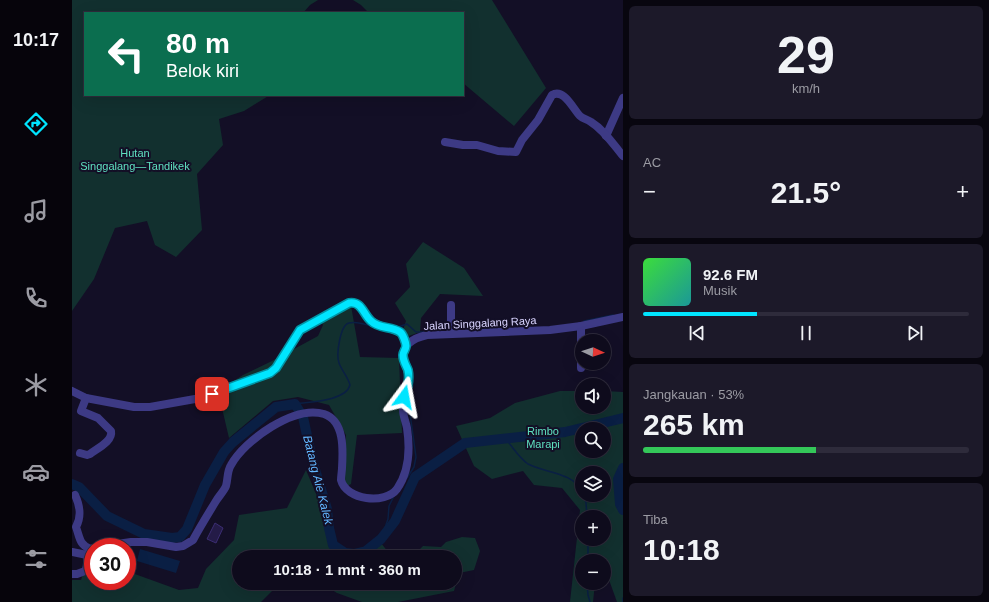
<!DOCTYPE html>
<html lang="id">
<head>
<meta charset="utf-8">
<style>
  :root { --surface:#0e0b1c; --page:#1c1929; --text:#f1f3f6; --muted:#9b9ba3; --line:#2e2b3b; --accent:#00e5ff }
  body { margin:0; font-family:Helvetica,sans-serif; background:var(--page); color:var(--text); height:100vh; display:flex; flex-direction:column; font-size:15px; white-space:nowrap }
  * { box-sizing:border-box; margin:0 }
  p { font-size:13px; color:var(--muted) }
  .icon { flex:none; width:22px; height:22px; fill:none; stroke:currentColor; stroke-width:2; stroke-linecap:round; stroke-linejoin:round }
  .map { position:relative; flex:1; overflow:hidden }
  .panel { display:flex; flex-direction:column; gap:6px; padding:6px; background:#08060f; width:366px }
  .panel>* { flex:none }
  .hud { position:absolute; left:12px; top:12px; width:380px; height:84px; border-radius:0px; box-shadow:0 4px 16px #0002,0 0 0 1px var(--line); background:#0b6e4f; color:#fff; overflow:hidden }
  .needle { width:26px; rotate:93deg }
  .controls { position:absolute; left:503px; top:334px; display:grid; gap:8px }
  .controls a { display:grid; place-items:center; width:36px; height:36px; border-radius:50%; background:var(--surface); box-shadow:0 4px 16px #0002,0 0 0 1px var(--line); font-size:20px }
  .speed { position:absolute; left:12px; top:538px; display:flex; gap:8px; font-size:20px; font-weight:700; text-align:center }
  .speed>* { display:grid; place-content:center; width:52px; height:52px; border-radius:50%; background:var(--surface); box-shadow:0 4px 16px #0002,0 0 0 1px var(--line); line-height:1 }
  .speed .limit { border:6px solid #d22; background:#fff; color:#111 }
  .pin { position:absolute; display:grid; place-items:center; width:34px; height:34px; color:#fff; margin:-17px; border-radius:8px; box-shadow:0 2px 6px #0006 }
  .me { position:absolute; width:44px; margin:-22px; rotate:13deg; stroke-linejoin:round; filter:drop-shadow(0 0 3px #0008) }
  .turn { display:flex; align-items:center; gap:14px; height:84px; padding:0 16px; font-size:18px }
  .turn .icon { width:52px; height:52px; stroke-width:2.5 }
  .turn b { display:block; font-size:28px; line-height:34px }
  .big { font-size:30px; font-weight:800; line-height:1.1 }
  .panel .widget { flex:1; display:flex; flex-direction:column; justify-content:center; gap:6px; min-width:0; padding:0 14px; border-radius:6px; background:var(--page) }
  .panel .dial { align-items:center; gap:0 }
  .dial b { font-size:52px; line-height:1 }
  .song { display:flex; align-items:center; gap:12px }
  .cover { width:48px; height:48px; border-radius:6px; background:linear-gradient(135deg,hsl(120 70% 55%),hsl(180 70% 35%)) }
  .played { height:4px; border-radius:2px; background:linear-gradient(90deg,var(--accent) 35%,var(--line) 35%) }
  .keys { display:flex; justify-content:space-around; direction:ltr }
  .heat { display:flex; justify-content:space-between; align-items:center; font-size:22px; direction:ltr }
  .charge { height:6px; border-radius:3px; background:linear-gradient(90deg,#34c759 53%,var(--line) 0) }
  .trip { position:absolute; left:160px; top:550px; width:230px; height:40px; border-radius:20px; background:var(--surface); box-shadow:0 4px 16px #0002,0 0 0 1px var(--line); font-weight:800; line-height:40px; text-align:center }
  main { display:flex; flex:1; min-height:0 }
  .dock { display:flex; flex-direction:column; width:72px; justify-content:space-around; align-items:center; background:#06040b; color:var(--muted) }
  .dock .icon { width:28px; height:28px }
  .dock .current { color:var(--accent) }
  .dock b { font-size:18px; color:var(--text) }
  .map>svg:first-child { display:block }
  .green { fill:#12302f; fill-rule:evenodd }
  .water { fill:#0a1f44 }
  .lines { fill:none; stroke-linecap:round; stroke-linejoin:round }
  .stream { stroke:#0a1f44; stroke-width:1.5 }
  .river { stroke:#0a1f44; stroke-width:10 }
  .building { fill:#241b47; stroke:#3b2d73 }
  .minor { stroke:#3d3a85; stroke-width:8 }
  .route-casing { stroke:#0095a6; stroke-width:10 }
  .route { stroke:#00e5ff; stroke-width:7 }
  .labels { text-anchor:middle; stroke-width:4; stroke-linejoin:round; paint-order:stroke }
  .park-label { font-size:11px; fill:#5fe0c0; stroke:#130f26 }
  .street-label { font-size:11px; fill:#d9d4ff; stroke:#130f26 }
  .water-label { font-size:12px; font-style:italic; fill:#62b6ff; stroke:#130f26 }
</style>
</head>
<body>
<main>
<nav class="dock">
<b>10:17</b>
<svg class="icon current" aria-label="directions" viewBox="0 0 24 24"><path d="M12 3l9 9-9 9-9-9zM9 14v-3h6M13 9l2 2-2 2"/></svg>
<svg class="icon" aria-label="music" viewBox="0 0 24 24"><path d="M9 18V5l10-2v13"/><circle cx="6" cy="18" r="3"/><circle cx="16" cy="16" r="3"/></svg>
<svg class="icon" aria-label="phone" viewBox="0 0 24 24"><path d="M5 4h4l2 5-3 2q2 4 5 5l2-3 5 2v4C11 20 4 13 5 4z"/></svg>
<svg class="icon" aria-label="climate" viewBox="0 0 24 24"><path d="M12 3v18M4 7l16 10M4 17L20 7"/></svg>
<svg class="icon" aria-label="car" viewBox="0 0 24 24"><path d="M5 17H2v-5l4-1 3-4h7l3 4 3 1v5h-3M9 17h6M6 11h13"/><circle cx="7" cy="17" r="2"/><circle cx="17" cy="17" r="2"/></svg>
<svg class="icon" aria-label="filters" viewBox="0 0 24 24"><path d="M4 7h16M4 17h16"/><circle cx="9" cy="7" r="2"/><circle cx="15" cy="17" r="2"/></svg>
</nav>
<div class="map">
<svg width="551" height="602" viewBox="0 0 551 602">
  <rect width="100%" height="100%" fill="#130f26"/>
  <g class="green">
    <path d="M0 0H246L238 5 231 13H13V95H198L172 111 147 119 151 145 125 174 130 230 104 257 83 245 75 221 43 228 22 279 0 311Z"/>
    <path d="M281 0H420L474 88 442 126 391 83V13H297L289 5Z"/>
    <path d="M351 242 392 268 411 296 368 294 349 318 348 332 328 339 334 321 323 303 338 287 334 264Z"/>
    <path d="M278 300 288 357 327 358 330 433 285 435 279 484 275 486 273 480 274 435 257 405 226 397 201 401 157 438 146 391 171 375 200 361 246 336 251 325 247 316Z"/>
    <path d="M488 391H510V407H532V391L551 392V602H545L536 577 532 574V561H510V583H523L521 602H498L508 510 490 488 462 485 451 471 420 479 402 466 384 426 418 418 443 403ZM510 429H532V451H510ZM510 473H532V495H510ZM510 517H532V539H510Z"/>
    <path d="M234 470 253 515 261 548C277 558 295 556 309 543L320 557H167V583H208L189 602H0V580H9L17 557 21 556V581H55V552H58L56 566 60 573 107 590 126 588 134 569 162 540 167 515 215 508Z"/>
    <path d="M390 537 403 538 408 551 402 570 387 573 382 591 326 602H290L265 593 249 583H383V557H340L351 546 369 547 374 542Z"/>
  </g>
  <path class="water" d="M68 549 108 561 104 573 65 561Z"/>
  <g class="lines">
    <g class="stream">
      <path d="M512 321 541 315"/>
      <path d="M326 327 335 324 344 332H353"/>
      <path d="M396 329 429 328"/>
      <path d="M335 355 340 372"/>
      <path d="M338 396 341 385V378"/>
      <path d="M223 404C237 402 274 401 278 385 276 377 270 371 267 363 264 355 268 325 277 323 284 321 293 324 299 326"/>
      <path d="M433 438C440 446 447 458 456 464 473 473 500 472 510 491"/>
      <path d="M335 478 342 467 344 457 336 399"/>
      <path d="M512 495 514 503 515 517"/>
      <path d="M309 539 316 519 317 506 321 498"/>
      <path d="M516 539V561"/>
      <path d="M515 583 516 595 518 602"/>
      <path d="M551 602V598"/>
    </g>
    <g class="river">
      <path d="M551 468 546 479 548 504 551 510"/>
      <path d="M0 484 7 487 35 516 72 534 100 538 108 537 115 529 133 485 152 452 161 442 204 407 223 404 231 417 241 463 255 509 257 528 261 545 273 553 282 554 294 551 309 539 323 521 343 477 393 443 493 432 551 418"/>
    </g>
  </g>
  <path class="building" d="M143 523 151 528 144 543 135 539Z"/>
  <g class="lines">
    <g class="minor">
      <path d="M534 136 551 98"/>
      <path d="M373 142 391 145H405L426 151 444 152 450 140 466 120 480 95C492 88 501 109 508 116 511 119 515 119 519 122 532 130 541 144 551 156"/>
      <path d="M379 334V305"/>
      <path d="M509 368V326"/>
      <path d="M0 391 14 398 62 407H78L123 399H131L141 394 199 373 204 368 228 330 277 303C289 301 290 312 297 319 305 328 326 328 330 334 332 337 333 342 334 346"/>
      <path d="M8 453 15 455 18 454C26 448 41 441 39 431L26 418 9 411 14 398"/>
      <path d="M3 495C8 506 10 516 4 527 8 538 7 544 18 549"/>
      <path d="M24 547 59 542H75L104 547 111 546 121 540C128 527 136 514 144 501 147 496 152 491 154 486 156 479 155 471 159 465 173 440 222 405 252 414 273 421 271 451 270 468 270 471 269 476 269 480 274 500 313 505 325 489 337 472 338 448 335 428 334 422 331 416 331 410 331 398 337 389 337 377 336 372 334 368 333 363 327 346 341 338 355 335L478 330 509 326 551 317"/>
      <path d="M0 552 15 555"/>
      <path d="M0 574H5L13 571C18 563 11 551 21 548"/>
    </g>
  </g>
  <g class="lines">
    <g class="route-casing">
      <path id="route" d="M140 394 198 373 204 368 228 330 277 303C290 301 291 314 299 321 307 329 319 326 328 332 331 334 334 343 334 346 334 349 331 352 331 355 331 361 334 365 336 370 338 380 336 388 332 397"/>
    </g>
    <use href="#route" class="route"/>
  </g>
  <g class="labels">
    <g class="park-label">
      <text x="63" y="157">Hutan<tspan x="63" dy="13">Singgalang—Tandikek</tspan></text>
      <text x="471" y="435">Rimbo<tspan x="471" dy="13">Marapi</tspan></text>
    </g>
    <g class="street-label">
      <text transform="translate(408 323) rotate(-3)" y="4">Jalan Singgalang Raya</text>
    </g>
    <g class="water-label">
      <text transform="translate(246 480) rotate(76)" y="4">Batang Aie Kalek</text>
    </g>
  </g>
</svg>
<div class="controls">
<a><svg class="needle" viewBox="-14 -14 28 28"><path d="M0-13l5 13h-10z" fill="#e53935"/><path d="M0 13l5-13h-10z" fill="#9b9ba3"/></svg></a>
<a><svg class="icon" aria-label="sound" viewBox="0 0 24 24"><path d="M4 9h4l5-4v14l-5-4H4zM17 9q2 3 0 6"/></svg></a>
<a><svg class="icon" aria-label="search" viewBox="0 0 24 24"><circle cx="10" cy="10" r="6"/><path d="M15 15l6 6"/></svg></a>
<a><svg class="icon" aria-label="layers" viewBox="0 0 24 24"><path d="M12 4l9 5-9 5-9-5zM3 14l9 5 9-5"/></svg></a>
<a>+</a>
<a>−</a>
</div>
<div class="speed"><div class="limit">30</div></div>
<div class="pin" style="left:140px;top:394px;background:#d93025"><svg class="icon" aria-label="arrive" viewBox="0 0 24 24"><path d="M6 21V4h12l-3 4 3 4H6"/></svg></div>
<svg class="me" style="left:332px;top:397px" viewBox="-20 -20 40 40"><path d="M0-17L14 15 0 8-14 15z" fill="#00e5ff" stroke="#fff" stroke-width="4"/></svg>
<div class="trip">10:18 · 1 mnt · 360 m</div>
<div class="hud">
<div class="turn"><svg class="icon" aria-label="left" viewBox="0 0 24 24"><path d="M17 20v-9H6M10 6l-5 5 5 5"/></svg><div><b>80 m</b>Belok kiri</div></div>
</div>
</div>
<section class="panel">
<div class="widget dial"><b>29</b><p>km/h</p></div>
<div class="widget"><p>AC</p>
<div class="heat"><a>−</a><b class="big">21.5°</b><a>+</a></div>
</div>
<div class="widget">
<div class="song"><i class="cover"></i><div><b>92.6 FM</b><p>Musik</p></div></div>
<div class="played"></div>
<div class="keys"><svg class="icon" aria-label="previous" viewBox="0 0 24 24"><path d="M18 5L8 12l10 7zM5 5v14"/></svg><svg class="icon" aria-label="pause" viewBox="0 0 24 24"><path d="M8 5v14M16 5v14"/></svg><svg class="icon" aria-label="next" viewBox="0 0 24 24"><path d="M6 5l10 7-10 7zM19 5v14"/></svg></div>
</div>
<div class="widget"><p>Jangkauan · 53%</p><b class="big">265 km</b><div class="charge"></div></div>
<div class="widget"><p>Tiba</p><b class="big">10:18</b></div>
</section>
</main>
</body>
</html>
